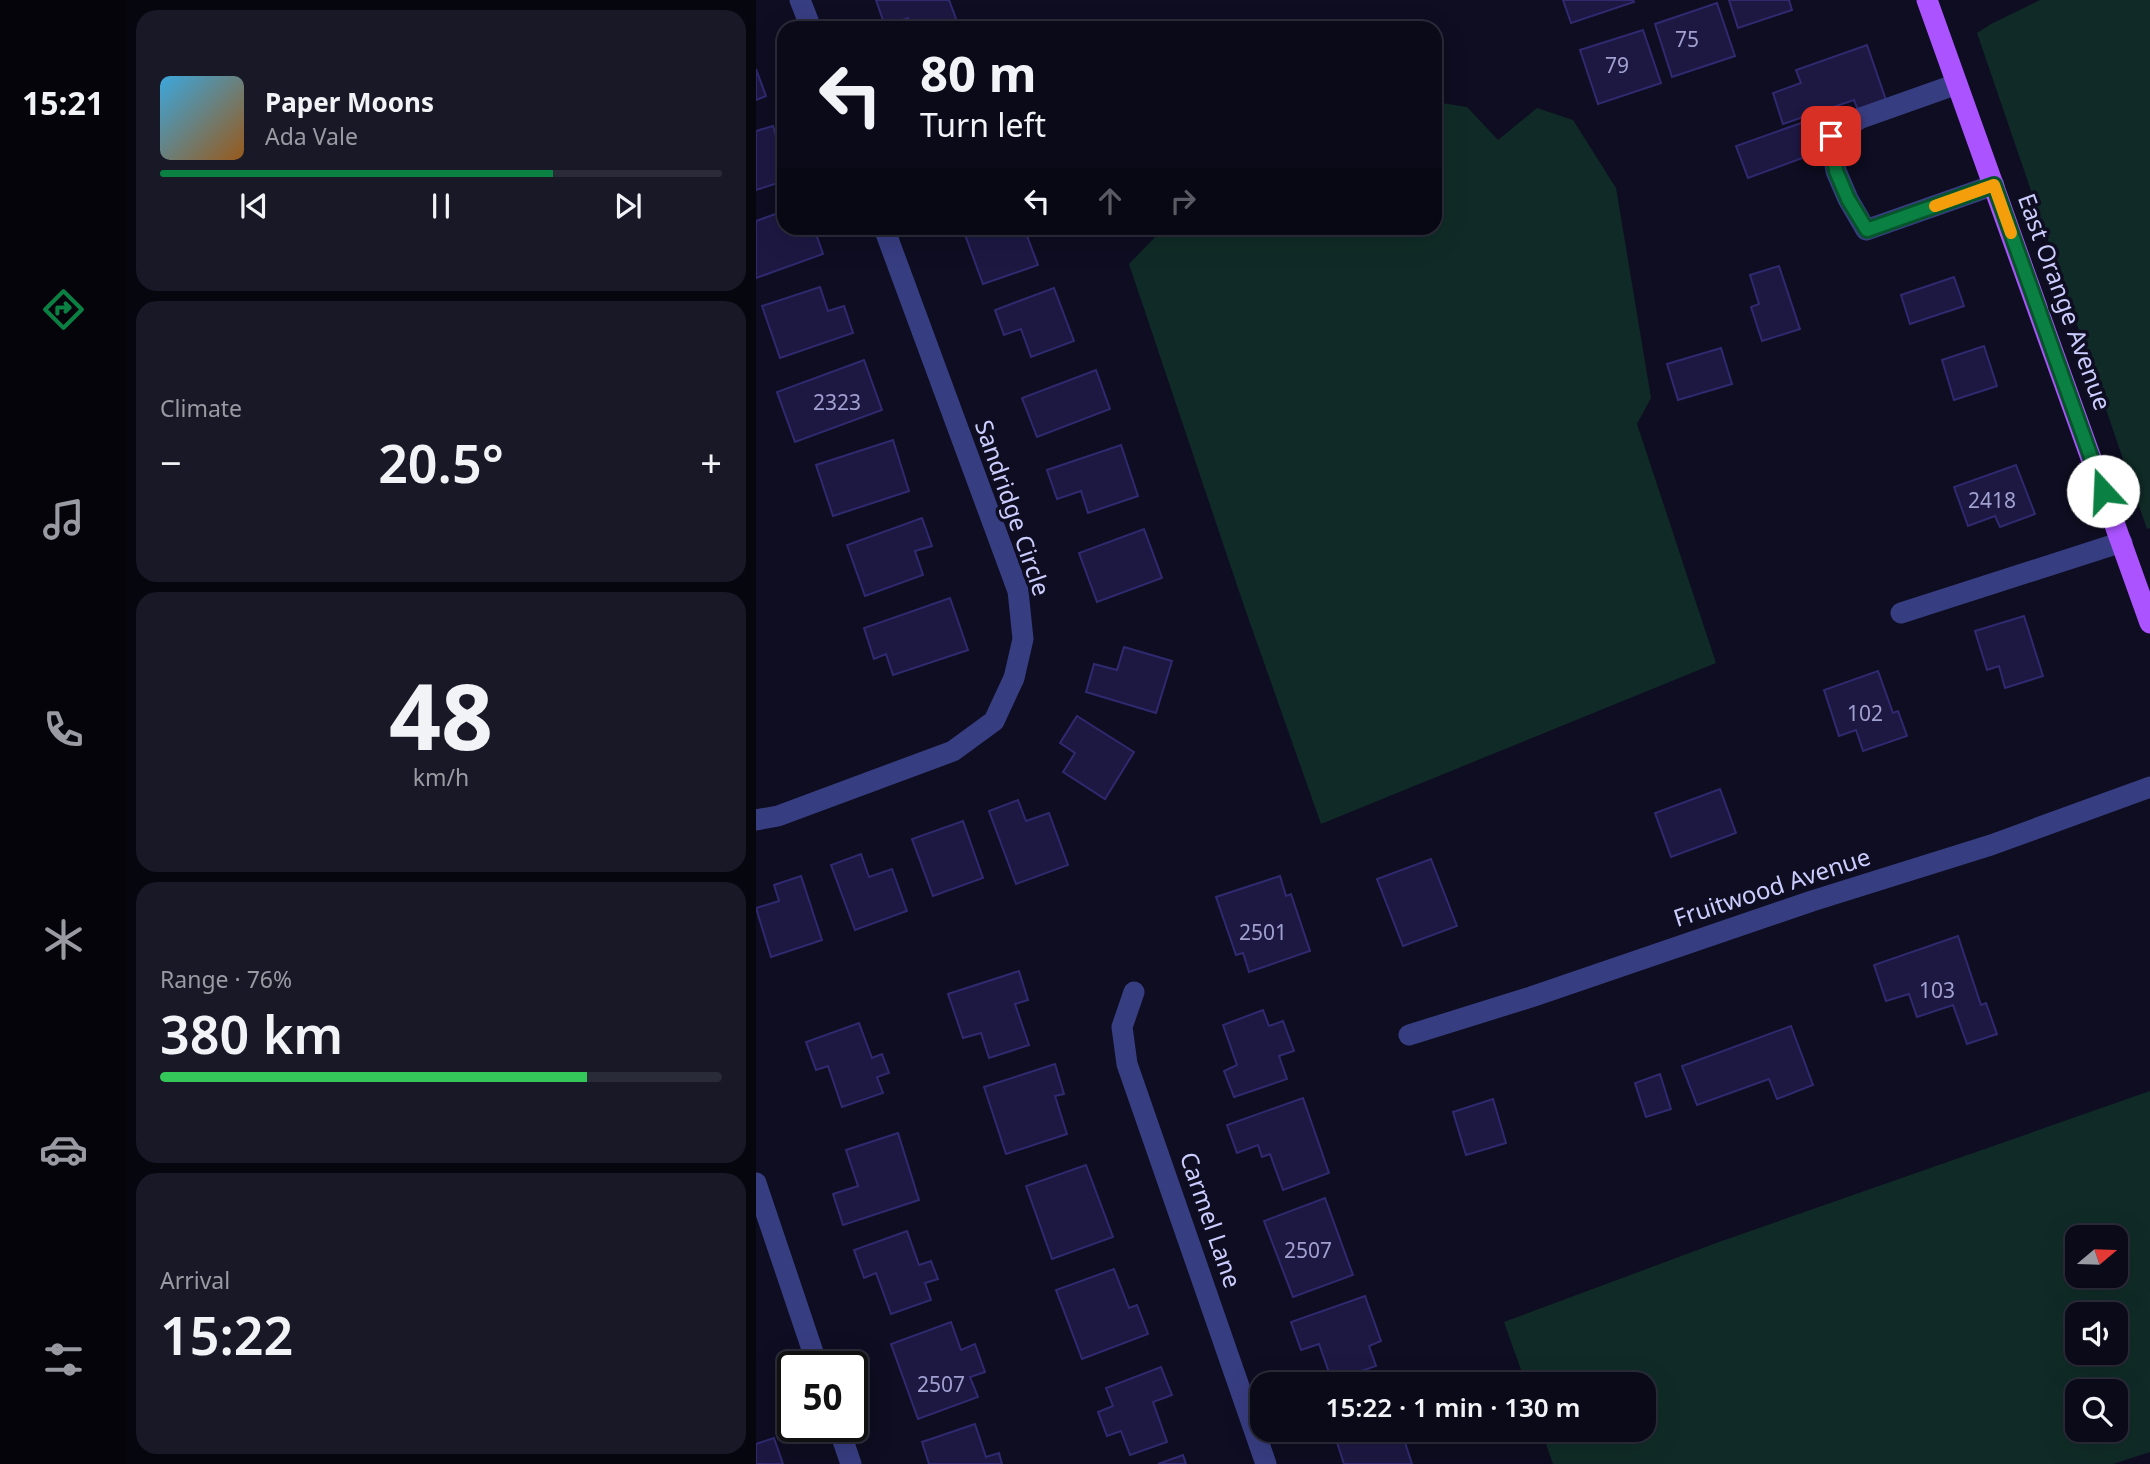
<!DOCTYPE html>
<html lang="en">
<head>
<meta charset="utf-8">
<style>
  :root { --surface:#0a0a19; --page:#181826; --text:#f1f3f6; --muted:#999aa2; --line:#2a2b38; --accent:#0b8043 }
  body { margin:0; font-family:"Noto Sans",sans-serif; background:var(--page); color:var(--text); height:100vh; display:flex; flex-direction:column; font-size:26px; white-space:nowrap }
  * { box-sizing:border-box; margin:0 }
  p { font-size:23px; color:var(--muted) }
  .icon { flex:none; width:38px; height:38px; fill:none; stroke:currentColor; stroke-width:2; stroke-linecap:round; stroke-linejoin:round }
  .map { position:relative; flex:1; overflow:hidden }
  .side { display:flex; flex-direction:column; gap:10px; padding:10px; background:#06060e; width:630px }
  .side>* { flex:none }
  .guide { position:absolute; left:21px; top:21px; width:665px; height:214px; border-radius:21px; box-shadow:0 7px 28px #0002,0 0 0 2px var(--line); background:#0a0a19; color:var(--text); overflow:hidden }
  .needle { width:46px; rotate:71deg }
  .fabs { position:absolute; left:1309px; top:1225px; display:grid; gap:14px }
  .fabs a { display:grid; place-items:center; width:63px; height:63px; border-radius:14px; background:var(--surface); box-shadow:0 7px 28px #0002,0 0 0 2px var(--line); font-size:35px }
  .speed { position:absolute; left:21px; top:1351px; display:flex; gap:14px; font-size:35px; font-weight:700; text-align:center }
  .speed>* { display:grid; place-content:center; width:91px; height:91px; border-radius:50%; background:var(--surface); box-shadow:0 7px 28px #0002,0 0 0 2px var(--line); line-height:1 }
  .speed .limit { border:4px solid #111; border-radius:10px; background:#fff; color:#111 }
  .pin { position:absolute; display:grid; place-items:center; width:60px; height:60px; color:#fff; margin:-30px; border-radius:14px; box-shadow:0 4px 10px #0006 }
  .me { position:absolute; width:77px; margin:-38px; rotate:340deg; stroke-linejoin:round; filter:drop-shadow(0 0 5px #0008) }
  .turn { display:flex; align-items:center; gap:24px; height:147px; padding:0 28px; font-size:32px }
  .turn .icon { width:91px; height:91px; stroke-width:2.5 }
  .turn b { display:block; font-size:49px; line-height:60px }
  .lanes { display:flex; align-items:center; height:66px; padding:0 28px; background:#0003; justify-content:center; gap:35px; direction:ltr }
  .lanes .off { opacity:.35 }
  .big { font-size:52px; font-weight:600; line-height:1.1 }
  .side .widget { flex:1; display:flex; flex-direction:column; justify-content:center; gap:10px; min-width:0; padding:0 24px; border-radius:21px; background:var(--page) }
  .side .dial { align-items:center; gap:0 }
  .dial b { font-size:91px; line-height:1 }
  .song { display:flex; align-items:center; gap:21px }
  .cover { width:84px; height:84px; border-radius:10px; background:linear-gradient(135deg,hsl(200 70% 55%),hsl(30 70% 35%)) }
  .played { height:7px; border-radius:4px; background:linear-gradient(90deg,var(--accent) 70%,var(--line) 70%) }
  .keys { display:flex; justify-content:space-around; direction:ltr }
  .heat { display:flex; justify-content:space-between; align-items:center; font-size:38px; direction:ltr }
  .charge { height:10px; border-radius:5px; background:linear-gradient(90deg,#34c759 76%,var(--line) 0) }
  .trip { position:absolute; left:494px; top:1372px; width:406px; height:70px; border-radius:21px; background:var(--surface); box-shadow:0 7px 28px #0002,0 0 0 2px var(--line); font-weight:600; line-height:70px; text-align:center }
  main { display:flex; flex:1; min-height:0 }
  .tabs { display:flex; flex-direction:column; width:126px; justify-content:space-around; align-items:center; background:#04040a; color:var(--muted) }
  .tabs .icon { width:49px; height:49px }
  .tabs .on { color:var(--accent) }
  .tabs b { font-size:32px; color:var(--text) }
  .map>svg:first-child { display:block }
  .green { fill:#102b27; fill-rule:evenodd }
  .building { fill:#1c1842; stroke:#2f2a6f; stroke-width:2 }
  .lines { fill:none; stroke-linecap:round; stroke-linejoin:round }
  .minor { stroke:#373d81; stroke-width:21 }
  .major { stroke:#aa53ff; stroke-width:21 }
  .route-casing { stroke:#07532c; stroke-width:18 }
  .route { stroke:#0b8043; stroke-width:12 }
  .slow { stroke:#f59e0b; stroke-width:12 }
  .labels { text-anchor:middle; stroke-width:7; stroke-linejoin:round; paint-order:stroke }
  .number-label { font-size:21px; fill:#a0a0d0 }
  .street-label { font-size:24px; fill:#cccdff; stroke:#0e0d21 }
</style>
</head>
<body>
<main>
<nav class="tabs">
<b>15:21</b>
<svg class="icon on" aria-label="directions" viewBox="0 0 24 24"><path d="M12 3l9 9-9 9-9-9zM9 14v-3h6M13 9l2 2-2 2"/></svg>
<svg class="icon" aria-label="music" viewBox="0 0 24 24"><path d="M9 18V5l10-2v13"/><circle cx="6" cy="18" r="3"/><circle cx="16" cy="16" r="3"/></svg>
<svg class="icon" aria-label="phone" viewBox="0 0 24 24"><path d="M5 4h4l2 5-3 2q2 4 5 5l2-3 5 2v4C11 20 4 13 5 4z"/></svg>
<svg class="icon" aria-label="climate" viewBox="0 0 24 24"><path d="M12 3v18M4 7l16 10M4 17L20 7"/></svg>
<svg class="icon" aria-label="car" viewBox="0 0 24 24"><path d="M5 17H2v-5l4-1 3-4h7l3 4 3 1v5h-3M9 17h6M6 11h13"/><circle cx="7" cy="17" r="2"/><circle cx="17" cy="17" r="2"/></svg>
<svg class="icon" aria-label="filters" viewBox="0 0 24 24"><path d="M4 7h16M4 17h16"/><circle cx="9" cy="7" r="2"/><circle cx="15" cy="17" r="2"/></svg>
</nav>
<section class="side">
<div class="widget">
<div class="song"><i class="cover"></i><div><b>Paper Moons</b><p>Ada Vale</p></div></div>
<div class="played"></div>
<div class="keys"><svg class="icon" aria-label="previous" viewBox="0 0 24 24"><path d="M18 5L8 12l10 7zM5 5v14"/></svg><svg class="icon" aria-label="pause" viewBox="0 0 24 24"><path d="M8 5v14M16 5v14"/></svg><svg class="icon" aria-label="next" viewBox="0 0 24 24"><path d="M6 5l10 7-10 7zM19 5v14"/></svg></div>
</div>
<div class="widget"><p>Climate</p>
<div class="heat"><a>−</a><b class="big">20.5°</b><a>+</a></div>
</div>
<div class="widget dial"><b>48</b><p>km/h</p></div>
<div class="widget"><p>Range · 76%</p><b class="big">380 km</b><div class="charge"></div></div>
<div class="widget"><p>Arrival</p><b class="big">15:22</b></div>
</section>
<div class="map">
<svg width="1394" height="1464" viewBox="0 0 1394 1464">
  <rect width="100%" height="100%" fill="#0e0d21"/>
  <g class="green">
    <path d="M1284 0H1394V528L1391 529 1221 33 1235 24Z"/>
    <path d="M679 102 711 107 742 140 781 108 817 120 860 188 895 398 881 424 960 663 565 824 488 606 373 264 408 228H679Z"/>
    <path d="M1394 1091V1452L1357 1464H797L785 1430H887V1384H770L748 1322 963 1242ZM1321 1237H1360V1276H1321ZM1321 1314H1360V1353H1321ZM1321 1391H1360V1430H1321Z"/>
  </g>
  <g class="building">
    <path d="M120 0H193L202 24 190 28H156L152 18 129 26Z"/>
    <path d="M807 0H877L878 2 815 23Z"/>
    <path d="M973 0H1033L1036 10 982 28Z"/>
    <path d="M961 3 979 56 916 77 899 24Z"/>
    <path d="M887 30 905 83 842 104 824 50Z"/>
    <path d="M1111 45 1130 100 1102 110 1098 100 1027 124 1017 93 1045 83 1040 70Z"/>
    <path d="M0 69 10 96 0 100Z"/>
    <path d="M1048 122 1060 153 992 178 980 146Z"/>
    <path d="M17 126 28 162V181L0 190V131Z"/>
    <path d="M28 211V228H58L67 254 0 278V221Z"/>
    <path d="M221 228H268L282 265 227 284 208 232Z"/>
    <path d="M1023 266 1044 329 1006 341 995 307 1003 304 994 275Z"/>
    <path d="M1198 277 1208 306 1154 324 1145 295Z"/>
    <path d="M64 287 72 311 88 306 97 333 24 358 6 306Z"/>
    <path d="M298 288 318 341 275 357 265 329 248 335 239 310Z"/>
    <path d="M1228 346 1241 386 1198 400 1186 360Z"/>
    <path d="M965 348 976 384 922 400 911 364Z"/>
    <path d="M108 360 126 410 39 442 21 392Z"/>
    <path d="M340 370 354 409 281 437 266 398Z"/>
    <path d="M137 440 153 491 77 516 60 465Z"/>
    <path d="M365 445 382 496 332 513 325 491 301 499 291 470Z"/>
    <path d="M1260 465 1279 514 1244 527 1239 516 1212 526 1198 487Z"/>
    <path d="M166 518 176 546 159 551 167 575 109 596 91 545Z"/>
    <path d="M388 529 406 578 341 602 323 553Z"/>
    <path d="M194 598 212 650 137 675 130 654 118 659 108 628Z"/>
    <path d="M1268 616 1287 676 1249 688 1243 666 1231 670 1219 631Z"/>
    <path d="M368 647 416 661 400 713 330 692 338 664 361 670Z"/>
    <path d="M1122 671 1137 713 1142 711 1151 736 1107 751 1100 730 1083 736 1068 690Z"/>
    <path d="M321 716 378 752 349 799 307 772 319 753 304 743Z"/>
    <path d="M964 789 980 833 915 857 899 813Z"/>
    <path d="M262 800 270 821 293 813 312 865 260 884 233 811Z"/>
    <path d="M207 821 227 878 177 896 156 839Z"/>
    <path d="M105 854 113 877 136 869 151 911 99 930 75 865Z"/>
    <path d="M675 859 701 926 647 946 621 879Z"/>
    <path d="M45 876 66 940 15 957 0 908 23 901 18 885Z"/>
    <path d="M524 876 530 896 535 894 554 951 493 972 487 953 480 955 460 897Z"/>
    <path d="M1202 936 1225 1005 1230 1003 1241 1034 1211 1044 1197 1005 1161 1017 1153 994 1130 1001 1118 965Z"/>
    <path d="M263 971 272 1000 259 1004 273 1045 233 1058 225 1033 207 1038 192 994Z"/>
    <path d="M507 1010 513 1026 527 1021 538 1051 523 1056 531 1079 478 1097 468 1071 481 1065 467 1025Z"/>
    <path d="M103 1023 116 1058 126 1054 133 1073 121 1077 127 1093 86 1107 72 1066 60 1070 50 1042Z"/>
    <path d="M1035 1026 1057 1085 1021 1099 1013 1079 941 1105 926 1066Z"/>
    <path d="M299 1064 308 1094 299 1096 311 1134 250 1154 228 1087Z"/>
    <path d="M904 1074 915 1109 890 1117 879 1083Z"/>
    <path d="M547 1098 573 1173 527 1190 514 1154 506 1157 502 1145 481 1153 471 1125Z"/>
    <path d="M737 1099 750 1143 710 1155 697 1112Z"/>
    <path d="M142 1133 163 1200 87 1225 77 1194 102 1186 90 1150Z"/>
    <path d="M330 1165 357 1237 296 1259 270 1186Z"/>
    <path d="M569 1198 597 1275 537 1297 508 1221Z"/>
    <path d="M151 1231 163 1265 175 1261 182 1279 169 1283 175 1300 135 1314 120 1273 108 1278 98 1250Z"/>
    <path d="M358 1269 373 1308 381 1305 392 1334 326 1359 300 1290Z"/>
    <path d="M609 1296 625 1341 613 1346 620 1366 576 1381 563 1344 545 1350 535 1322Z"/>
    <path d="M195 1322 205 1350 219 1344 229 1372 214 1377 222 1397 162 1419 135 1344Z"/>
    <path d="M405 1367 416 1395 397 1402 411 1442 374 1455 365 1431 351 1436 342 1412 357 1406 350 1388Z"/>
    <path d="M219 1424 230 1457 243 1453 246 1464H173L166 1442Z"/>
    <path d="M577 1430H645L656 1464H588Z"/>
    <path d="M18 1438 27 1464H0V1444Z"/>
    <path d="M427 1455 430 1464H402Z"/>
  </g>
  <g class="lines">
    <g class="minor">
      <path d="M44 0 55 28"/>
      <path d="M1201 84 1105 118 1075 136 1080 171 1092 199 1110 230 1238 185"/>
      <path d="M1145 613 1366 542"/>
      <path d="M0 820 22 816 197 751 238 721 258 678 267 639 262 591 128 228"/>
      <path d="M378 992 366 1027 371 1064 510 1464"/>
      <path d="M653 1035 775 997 1056 901 1235 845 1394 787"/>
      <path d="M0 1183 62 1367"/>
      <path d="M82 1426 95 1464"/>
    </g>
    <path class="major" d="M1171 0 1394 623"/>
  </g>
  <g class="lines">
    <g class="route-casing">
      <path id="route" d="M1075 136 1080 171 1092 199 1111 230 1238 185 1347 491"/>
    </g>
    <use href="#route" class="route"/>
    <path class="slow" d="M1179 206 1238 185 1255 233"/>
  </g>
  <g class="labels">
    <g class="number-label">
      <text x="931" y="47">75</text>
      <text x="861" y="73">79</text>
      <text x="81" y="410">2323</text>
      <text x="1236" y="508">2418</text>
      <text x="1109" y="721">102</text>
      <text x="507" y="940">2501</text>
      <text x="1181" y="998">103</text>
      <text x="552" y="1258">2507</text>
      <text x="185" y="1392">2507</text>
    </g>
    <g class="street-label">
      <text transform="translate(1308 302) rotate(70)" y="8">East Orange Avenue</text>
      <text transform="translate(256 508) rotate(71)" y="8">Sandridge Circle</text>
      <text transform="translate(1016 888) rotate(-18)" y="8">Fruitwood Avenue</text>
      <text transform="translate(454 1220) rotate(71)" y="8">Carmel Lane</text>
    </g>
  </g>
</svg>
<div class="fabs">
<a><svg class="needle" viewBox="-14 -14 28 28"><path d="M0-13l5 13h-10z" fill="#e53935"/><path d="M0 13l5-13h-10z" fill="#999aa2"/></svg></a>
<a><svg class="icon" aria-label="sound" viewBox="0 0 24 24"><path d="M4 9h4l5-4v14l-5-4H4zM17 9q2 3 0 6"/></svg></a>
<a><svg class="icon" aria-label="search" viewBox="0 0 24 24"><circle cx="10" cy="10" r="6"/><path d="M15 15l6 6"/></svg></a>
</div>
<div class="speed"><div class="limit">50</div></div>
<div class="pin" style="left:1075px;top:136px;background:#d93025"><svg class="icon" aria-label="arrive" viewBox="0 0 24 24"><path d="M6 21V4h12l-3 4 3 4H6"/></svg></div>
<svg class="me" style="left:1347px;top:491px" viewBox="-20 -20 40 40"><circle r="19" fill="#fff"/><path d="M0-13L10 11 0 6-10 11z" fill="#0b8043"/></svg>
<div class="trip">15:22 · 1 min · 130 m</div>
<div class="guide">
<div class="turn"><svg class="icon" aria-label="left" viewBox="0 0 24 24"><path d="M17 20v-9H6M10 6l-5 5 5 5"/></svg><div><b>80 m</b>Turn left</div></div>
<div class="lanes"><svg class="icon" aria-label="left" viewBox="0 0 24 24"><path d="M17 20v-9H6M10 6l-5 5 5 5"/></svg><svg class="icon off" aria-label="ahead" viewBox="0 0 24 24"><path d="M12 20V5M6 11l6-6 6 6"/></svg><svg class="icon off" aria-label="right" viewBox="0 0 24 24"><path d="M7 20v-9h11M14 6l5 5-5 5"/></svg></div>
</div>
</div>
</main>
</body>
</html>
